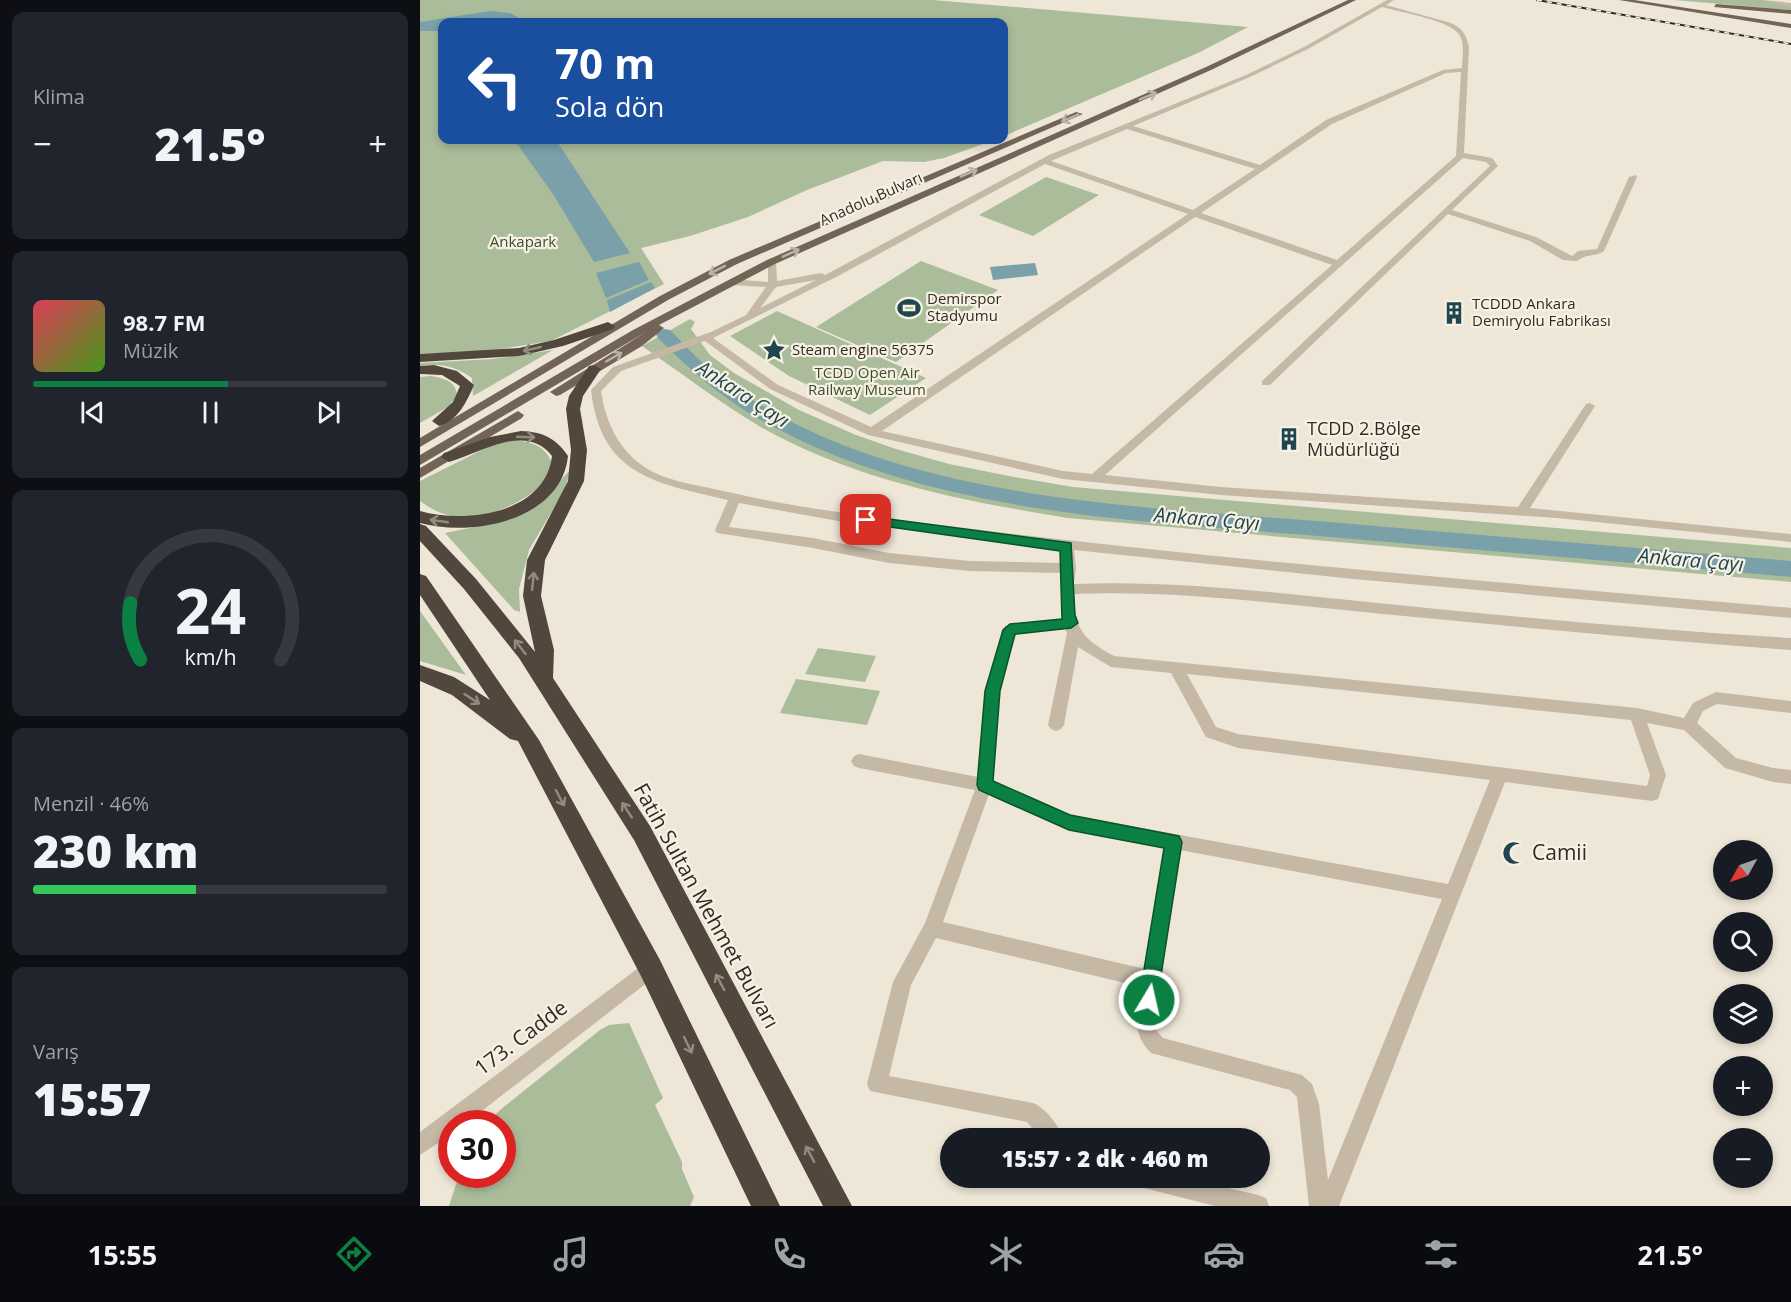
<!DOCTYPE html>
<html lang="tr">
<head>
<meta charset="utf-8">
<style>
  :root { --surface:#171b24; --page:#20242c; --text:#f1f3f6; --muted:#9ea1a6; --line:#363941; --accent:#0b8043 }
  body { margin:0; font-family:"Open Sans",sans-serif; background:var(--page); color:var(--text); height:100vh; display:flex; flex-direction:column; font-size:22px; white-space:nowrap }
  * { box-sizing:border-box; margin:0 }
  p { font-size:20px; color:var(--muted) }
  .icon { flex:none; width:33px; height:33px; fill:none; stroke:currentColor; stroke-width:2; stroke-linecap:round; stroke-linejoin:round }
  .map { position:relative; flex:1; overflow:hidden }
  .side { display:flex; flex-direction:column; gap:12px; padding:12px; background:#0d0f14; width:420px }
  .side>* { flex:none }
  .hud { position:absolute; left:18px; top:18px; width:570px; height:126px; border-radius:12px; box-shadow:0 3px 9px #0003; background:#1a4fa0; color:#fff; overflow:hidden }
  .needle { width:39px; rotate:230deg }
  .controls { position:absolute; left:1293px; top:840px; display:grid; gap:12px }
  .controls a { display:grid; place-items:center; width:60px; height:60px; border-radius:50%; background:var(--surface); box-shadow:0 3px 9px #0003; font-size:30px }
  .speed { position:absolute; left:18px; top:1110px; display:flex; gap:12px; font-size:30px; font-weight:700; text-align:center }
  .speed>* { display:grid; place-content:center; width:78px; height:78px; border-radius:50%; background:var(--surface); box-shadow:0 3px 9px #0003; line-height:1 }
  .speed .limit { border:9px solid #d22; background:#fff; color:#111 }
  .pin { position:absolute; display:grid; place-items:center; width:51px; height:51px; color:#fff; margin:-26px; border-radius:12px; box-shadow:0 3px 9px #0006 }
  .me { position:absolute; width:66px; margin:-33px; rotate:9deg; stroke-linejoin:round; filter:drop-shadow(0 0 4px #0008) }
  .turn { display:flex; align-items:center; gap:21px; height:126px; padding:0 18px; font-size:27px }
  .turn .icon { width:78px; height:78px; stroke-width:2.5 }
  .turn b { display:block; font-size:42px; line-height:51px }
  .big { font-size:45px; font-weight:800; line-height:1.1 }
  .side .tile { flex:1; display:flex; flex-direction:column; justify-content:center; gap:9px; min-width:0; padding:0 21px; border-radius:12px; background:var(--page) }
  .side .dial { align-items:center; gap:0 }
  .dial svg { height:156px; overflow:visible; fill:none; stroke:var(--line); stroke-width:7; stroke-linecap:round; text-anchor:middle }
  .dial text { fill:var(--text); stroke:none }
  .song { display:flex; align-items:center; gap:18px }
  .cover { width:72px; height:72px; border-radius:9px; background:linear-gradient(135deg,hsl(350 70% 55%),hsl(100 70% 35%)) }
  .played { height:6px; border-radius:3px; background:linear-gradient(90deg,var(--accent) 55%,var(--line) 55%) }
  .keys { display:flex; justify-content:space-around; direction:ltr }
  .heat { display:flex; justify-content:space-between; align-items:center; font-size:33px; direction:ltr }
  .charge { height:9px; border-radius:4px; background:linear-gradient(90deg,#34c759 46%,var(--line) 0) }
  .trip { position:absolute; left:520px; top:1128px; width:330px; height:60px; border-radius:30px; background:var(--surface); box-shadow:0 3px 9px #0003; font-weight:800; line-height:60px; text-align:center }
  .tabs { display:flex; height:96px; justify-content:space-around; align-items:center; background:#090b0e; color:var(--muted) }
  .tabs .icon { width:42px; height:42px }
  .tabs .selected { color:var(--accent) }
  .tabs b { font-size:27px; color:var(--text) }
  main { display:flex; flex:1; min-height:0 }
  .map>svg:first-child { display:block }
  .green { fill:#abbc9a }
  .water { fill:#7aa0a9 }
  .lines { fill:none; stroke-linecap:round; stroke-linejoin:round }
  .river { fill:#7aa0a9; fill-rule:evenodd }
  .minor { fill:#c5b8a5; fill-rule:evenodd }
  .major { fill:#726558; fill-rule:evenodd }
  .highway { fill:#52473d; fill-rule:evenodd }
  .rail-casing { stroke:#312b26; stroke-width:2 }
  .rail { stroke:#f7f1e4; stroke-width:1.5; stroke-dasharray:5; stroke-linecap:butt }
  .oneway { stroke:#bbb2a5 }
  .oneway2 { stroke:#948b80 }
  .route { fill:#0b8043; stroke:#07532c; stroke-width:1.5 }
  .labels { text-anchor:middle; stroke-width:4.5; stroke-linejoin:round; paint-order:stroke }
  .far-street-label { font-size:15px; fill:#312b26; stroke:#f7f1e4 }
  .far-park-label { font-size:15px; fill:#3c4d2c; stroke:#f7f1e4 }
  .far-poi-label { font-size:15px; fill:#312b26; stroke:#f7f1e4; text-anchor:start }
  .poi-label { font-size:18px; fill:#312b26; stroke:#f7f1e4; text-anchor:start }
  .water-label { font-size:20px; font-style:italic; fill:#1f454f; stroke:#f7f1e4 }
  .near-poi-label { font-size:21px; fill:#312b26; stroke:#f7f1e4; text-anchor:start }
  .near-street-label { font-size:21px; fill:#312b26; stroke:#f7f1e4 }
</style>
</head>
<body>
<main>
<section class="side">
<div class="tile"><p>Klima</p>
<div class="heat"><a>−</a><b class="big">21.5°</b><a>+</a></div>
</div>
<div class="tile">
<div class="song"><i class="cover"></i><div><b>98.7 FM</b><p>Müzik</p></div></div>
<div class="played"></div>
<div class="keys"><svg class="icon" aria-label="previous" viewBox="0 0 24 24"><path d="M18 5L8 12l10 7zM5 5v14"/></svg><svg class="icon" aria-label="pause" viewBox="0 0 24 24"><path d="M8 5v14M16 5v14"/></svg><svg class="icon" aria-label="next" viewBox="0 0 24 24"><path d="M6 5l10 7-10 7zM19 5v14"/></svg></div>
</div>
<div class="tile dial"><svg viewBox="0 0 100 80">
<path d="M14 69A42 42 0 1 1 86 69"/>
<path d="M14 69A42 42 0 0 1 9 40" stroke="#0b8043"/>
<text x="50" y="56" font-size="32" font-weight="700">24</text>
<text x="50" y="72" font-size="11">km/h</text>
</svg></div>
<div class="tile"><p>Menzil · 46%</p><b class="big">230 km</b><div class="charge"></div></div>
<div class="tile"><p>Varış</p><b class="big">15:57</b></div>
</section>
<div class="map">
<svg width="1371" height="1206" viewBox="0 0 1371 1206">
  <rect width="100%" height="100%" fill="#eee7d8"/>
  <g class="green">
    <path d="M0 0H513L828 27 778 53 584 136V22H22V140H574L524 158 504 162 463 161 387 190 328 217 270 236 221 248 244 284 131 341 67 351 0 354Z"/>
    <path d="M1254 0H1342L1371 6V10Z"/>
    <path d="M626 177 679 195 613 236 559 215Z"/>
    <path d="M501 261 578 290 476 362 396 327Z"/>
    <path d="M357 311 506 378 450 415 369 376 310 336Z"/>
    <path d="M270 319 275 322 271 329 290 355 314 373 379 410 436 435 476 449 529 464 594 477 653 487 1371 548V582L648 518C542 501 434 480 339 426 299 402 261 373 222 346Z"/>
    <path d="M133 350 53 396 52 378C37 367 20 362 0 366V363L73 359Z"/>
    <path d="M11 376C24 379 36 380 37 396L28 407 0 423V377Z"/>
    <path d="M96 440C114 443 125 446 132 463 129 469 127 479 122 484 106 502 62 521 38 517 23 515 12 510 0 501V481L72 445Z"/>
    <path d="M151 469 144 491 109 550 99 589 100 612 94 610 25 533 64 525 127 495Z"/>
    <path d="M0 611 46 675 0 661Z"/>
    <path d="M398 648 456 656 445 682 385 674Z"/>
    <path d="M376 679 460 691 447 725 360 713Z"/>
    <path d="M209 1023 243 1098 235 1105 262 1162V1169L274 1197 270 1206H29L39 1175 82 1174V1124L67 1123 80 1110 180 1030 189 1025Z"/>
  </g>
  <g class="water">
    <path d="M70 11 90 13 105 21 22 22V31H0V22Z"/>
    <path d="M90 140H133L138 143 210 253 174 262 133 194 98 145Z"/>
    <path d="M219 262 229 280 186 298 176 273Z"/>
    <path d="M615 263 618 275 573 280 570 267Z"/>
    <path d="M231 282 235 288 190 312 187 300Z"/>
  </g>
  <g class="lines">
    <path class="river" d="M244 329 250 330C264 344 277 359 292 371 455 503 721 506 921 523 1071 536 1221 548 1371 561V577C1221 564 1072 551 922 538 727 521 501 517 329 413 295 392 266 366 238 338L236 334Z"/>
    <g class="minor">
      <path d="M967 0H974L966 5 1031 23C1043 29 1046 34 1049 47L1044 153 1072 158 1078 166 1032 210 1116 237 1152 256 1158 251 1177 249 1209 177 1216 175 1217 177 1184 251C1176 257 1167 253 1157 261L1143 260 1110 241 1028 214 850 385H842V381L1070 166 1066 162 1043 158 685 475 801 487 1098 507 1166 404 1170 403 1175 406 1110 508 1371 534V542L1137 518 801 495 643 479 448 435 350 389 285 341 201 371 181 391C186 425 201 455 233 472 253 482 277 485 299 490 374 508 451 517 528 526 808 561 1090 583 1371 608V618L934 579 654 550 656 568 654 584C755 580 857 593 958 603 1096 617 1233 630 1371 638V650C1234 640 1099 627 963 614 860 604 757 590 654 594 655 630 662 638 694 656L1217 708 1264 718 1273 703 1296 692 1371 701V713L1297 704 1283 711 1277 723 1316 758 1353 768 1371 770V784L1353 782 1305 768 1264 730 1227 723 1246 775 1238 799 1232 801 1085 782 919 1206H889L877 1097 870 1090 731 1053C710 1032 718 1013 722 987L516 938 491 985 469 1076 613 1103C626 1108 639 1126 643 1138H620L607 1122 450 1091 447 1084 473 982 505 923 555 790 439 768 434 766 431 761 434 756 439 754 558 777 565 691 583 630 585 626 590 625 642 619 641 573 550 571 469 563 393 548 297 533 295 530 308 500C237 483 181 477 171 390L193 367 291 332 326 315 346 287 311 285 306 282 311 279 348 282V260L356 262 357 281 401 273 405 275 629 155 826 75 884 47ZM962 7C979 12 1032 20 1040 36 1045 45 1042 58 1042 68L1023 70 906 120 840 165 713 126 830 77 888 49ZM1041 72 1036 156 917 260 781 213 912 124 1026 73ZM707 129 835 169 773 210 631 161ZM625 164 768 214 451 427 358 385 293 338 420 275ZM775 217 912 265 672 474 643 471 462 431ZM396 280 340 308 356 287ZM319 503 418 521 641 549V563L550 561 469 553 393 538 309 527ZM645 629 647 633 628 725 631 729 636 731 641 729 644 725 658 647 691 667 751 673 786 737 818 748 1070 780 1028 884 650 815 573 781 579 691 596 635ZM767 674 1211 720 1230 775 1227 786 818 734 796 727ZM569 794 649 829 744 847 725 969 523 922ZM760 850 1022 899 908 1180 899 1104 892 1084 882 1075 743 1038 737 1031 735 1021Z"/>
      <path d="M1344 0 1371 3V7L1345 1Z"/>
      <path d="M231 960 237 963 240 969 237 975 45 1124H32V1134L0 1155V1132L225 963Z"/>
      <path d="M714 1178H765L838 1195 846 1198 849 1206H795L724 1188 717 1185Z"/>
    </g>
    <g class="major">
      <path d="M928 0H936L791 70 355 264 239 325 244 328 242 330 222 346 140 395 136 396 130 392 226 332 0 465V455L213 330 347 260 786 67Z"/>
      <path d="M1199 0H1214L1371 24V28Z"/>
      <path d="M1296 4 1371 10V14L1294 7Z"/>
      <path d="M656 112 663 114 317 264 248 300 0 447V438L240 296 309 260Z"/>
      <path d="M98 411 104 415 102 418 0 478V468Z"/>
    </g>
    <g class="highway">
      <path d="M188 322 195 326 193 329 143 346 99 356 0 362V354L99 348 134 340Z"/>
      <path d="M14 365 37 371 54 385C47 401 38 421 19 426L12 421 33 402 40 386 22 375 0 374V366Z"/>
      <path d="M174 365 181 369 163 396 160 409 167 450 164 481 125 560 121 596 134 650 133 678 230 826 432 1206H403L214 840 99 658 44 589 0 541V524L6 526 56 579 115 652 103 596 107 560 148 481 151 450 146 409 149 396 169 366Z"/>
      <path d="M101 431C123 432 136 438 148 456 141 521 52 537 0 523V511C46 524 125 514 132 456 106 422 61 453 29 462L21 457 24 453 70 437Z"/>
      <path d="M0 574 6 576 119 740 240 960 360 1206H331L222 978 98 741 90 739 32 695 0 681V665L34 677 70 700 0 595Z"/>
    </g>
    <g class="rail-casing">
      <path id="rail" d="M1117 0 1371 44"/>
    </g>
    <use href="#rail" class="rail"/>
  </g>
  <defs><path id="oneway-shaft" d="M-6 0H5M1.5-3L5.5 0L1.5 3" fill="none" stroke-width="1.6" stroke-linecap="round" stroke-linejoin="round" transform="scale(1.5)"/></defs>
  <g class="oneway">
    <use href="#oneway-shaft" transform="translate(728 96) rotate(-23)"/>
    <use href="#oneway-shaft" transform="translate(650 118) rotate(157)"/>
    <use href="#oneway-shaft" transform="translate(549 173) rotate(-24)"/>
    <use href="#oneway-shaft" transform="translate(371 253) rotate(-24)"/>
    <use href="#oneway-shaft" transform="translate(297 270) rotate(153)"/>
    <use href="#oneway-shaft" transform="translate(194 357) rotate(-30)"/>
  </g>
  <g class="oneway2">
    <use href="#oneway-shaft" transform="translate(112 349) rotate(167)"/>
    <use href="#oneway-shaft" transform="translate(106 437) rotate(2)"/>
    <use href="#oneway-shaft" transform="translate(19 521) rotate(-172)"/>
    <use href="#oneway-shaft" transform="translate(113 581) rotate(-84)"/>
    <use href="#oneway-shaft" transform="translate(100 647) rotate(-128)"/>
    <use href="#oneway-shaft" transform="translate(52 699) rotate(33)"/>
    <use href="#oneway-shaft" transform="translate(140 798) rotate(62)"/>
    <use href="#oneway-shaft" transform="translate(207 810) rotate(-123)"/>
    <use href="#oneway-shaft" transform="translate(300 982) rotate(-118)"/>
    <use href="#oneway-shaft" transform="translate(268 1045) rotate(64)"/>
    <use href="#oneway-shaft" transform="translate(390 1154) rotate(-118)"/>
  </g>
  <path class="route" d="M446 516 651 543 655 615 658 623 651 628 595 634 580 691 573 781 650 815 759 836 762 842 736 1007 729 1010 722 1007 719 1000 744 848 649 830 559 790 557 785 565 691 583 630 590 624 642 619 640 551 442 523 440 520 442 517Z"/>
  <defs>
    <g id="stadium-bare" transform="scale(1.8)"><path d="M0-5a6.5 5 0 1 0 0 10a6.5 5 0 1 0 0-10ZM-3.5-1.8h7v3.6h-7Z" fill="#1f454f" stroke="#f7f1e4" stroke-width="2.5" paint-order="stroke"/></g>
    <g id="building-bare" transform="scale(1.8)"><path d="M-4-6H4V6H1V3H-1V6H-4ZM-2.5-4.3h1.7v1.8h-1.7ZM.8-4.3h1.7v1.8H.8ZM-2.5-1h1.7V.8h-1.7ZM.8-1h1.7V.8H.8Z" fill="#1f454f" stroke="#f7f1e4" stroke-width="2.5" paint-order="stroke"/></g>
    <g id="sight-bare" transform="scale(1.8)"><path d="M0-6L1.8-2.2L6-1.7L2.9 1.2L3.7 5.4L0 3.3L-3.7 5.4L-2.9 1.2L-6-1.7L-1.8-2.2Z" fill="#1f454f" stroke="#f7f1e4" stroke-width="2.5" paint-order="stroke"/></g>
    <g id="mosque-bare" transform="scale(1.8)"><path d="M3.5-4.9A6 6 0 1 0 3.5 4.9A5 5 0 1 1 3.5-4.9Z" fill="#1f454f" stroke="#f7f1e4" stroke-width="2.5" paint-order="stroke"/></g>
  </defs>
  <g fill-rule="evenodd">
    <use href="#stadium-bare" x="489" y="308"/>
    <use href="#building-bare" x="1034" y="313"/>
    <use href="#sight-bare" x="354" y="350"/>
    <use href="#building-bare" x="869" y="439"/>
    <use href="#mosque-bare" x="1094" y="853"/>
  </g>
  <g class="labels">
    <g class="far-street-label">
      <text transform="translate(451 199) rotate(-24)" y="5">Anadolu Bulvarı</text>
    </g>
    <g class="far-park-label">
      <text x="103" y="247">Ankapark</text>
      <text x="447" y="378">TCDD Open Air<tspan x="447" dy="17">Railway Museum</tspan></text>
    </g>
    <g class="far-poi-label">
      <text x="507" y="304">Demirspor<tspan x="507" dy="17">Stadyumu</tspan></text>
      <text x="1052" y="309">TCDDD Ankara<tspan x="1052" dy="17">Demiryolu Fabrikası</tspan></text>
      <text x="372" y="355">Steam engine 56375</text>
    </g>
    <g class="poi-label">
      <text x="887" y="435">TCDD 2.Bölge<tspan x="887" dy="21">Müdürlüğü</tspan></text>
    </g>
    <g class="water-label">
      <text transform="translate(323 394) rotate(33)" y="7">Ankara Çayı</text>
      <text transform="translate(787 519) rotate(5)" y="7">Ankara Çayı</text>
      <text transform="translate(1271 560) rotate(5)" y="7">Ankara Çayı</text>
    </g>
    <g class="near-poi-label">
      <text x="1112" y="860">Camii</text>
    </g>
    <g class="near-street-label">
      <text transform="translate(286 906) rotate(61)" y="7">Fatih Sultan Mehmet Bulvarı</text>
      <text transform="translate(101 1038) rotate(-37)" y="7">173. Cadde</text>
    </g>
  </g>
</svg>
<div class="controls">
<a><svg class="needle" viewBox="-14 -14 28 28"><path d="M0-13l5 13h-10z" fill="#e53935"/><path d="M0 13l5-13h-10z" fill="#9ea1a6"/></svg></a>
<a><svg class="icon" aria-label="search" viewBox="0 0 24 24"><circle cx="10" cy="10" r="6"/><path d="M15 15l6 6"/></svg></a>
<a><svg class="icon" aria-label="layers" viewBox="0 0 24 24"><path d="M12 4l9 5-9 5-9-5zM3 14l9 5 9-5"/></svg></a>
<a>+</a>
<a>−</a>
</div>
<div class="speed"><div class="limit">30</div></div>
<div class="pin" style="left:446px;top:520px;background:#d93025"><svg class="icon" aria-label="arrive" viewBox="0 0 24 24"><path d="M6 21V4h12l-3 4 3 4H6"/></svg></div>
<svg class="me" style="left:729px;top:1000px" viewBox="-20 -20 40 40"><circle r="17" fill="#0b8043" stroke="#fff" stroke-width="3"/><path d="M0-11L8 9 0 5-8 9z" fill="#fff"/></svg>
<div class="trip">15:57 · 2 dk · 460 m</div>
<div class="hud">
<div class="turn"><svg class="icon" aria-label="left" viewBox="0 0 24 24"><path d="M17 20v-9H6M10 6l-5 5 5 5"/></svg><div><b>70 m</b>Sola dön</div></div>
</div>
</div>
</main>
<nav class="tabs">
<b>15:55</b>
<svg class="icon selected" aria-label="directions" viewBox="0 0 24 24"><path d="M12 3l9 9-9 9-9-9zM9 14v-3h6M13 9l2 2-2 2"/></svg>
<svg class="icon" aria-label="music" viewBox="0 0 24 24"><path d="M9 18V5l10-2v13"/><circle cx="6" cy="18" r="3"/><circle cx="16" cy="16" r="3"/></svg>
<svg class="icon" aria-label="phone" viewBox="0 0 24 24"><path d="M5 4h4l2 5-3 2q2 4 5 5l2-3 5 2v4C11 20 4 13 5 4z"/></svg>
<svg class="icon" aria-label="climate" viewBox="0 0 24 24"><path d="M12 3v18M4 7l16 10M4 17L20 7"/></svg>
<svg class="icon" aria-label="car" viewBox="0 0 24 24"><path d="M5 17H2v-5l4-1 3-4h7l3 4 3 1v5h-3M9 17h6M6 11h13"/><circle cx="7" cy="17" r="2"/><circle cx="17" cy="17" r="2"/></svg>
<svg class="icon" aria-label="filters" viewBox="0 0 24 24"><path d="M4 7h16M4 17h16"/><circle cx="9" cy="7" r="2"/><circle cx="15" cy="17" r="2"/></svg>
<b>21.5°</b>
</nav>
</body>
</html>
